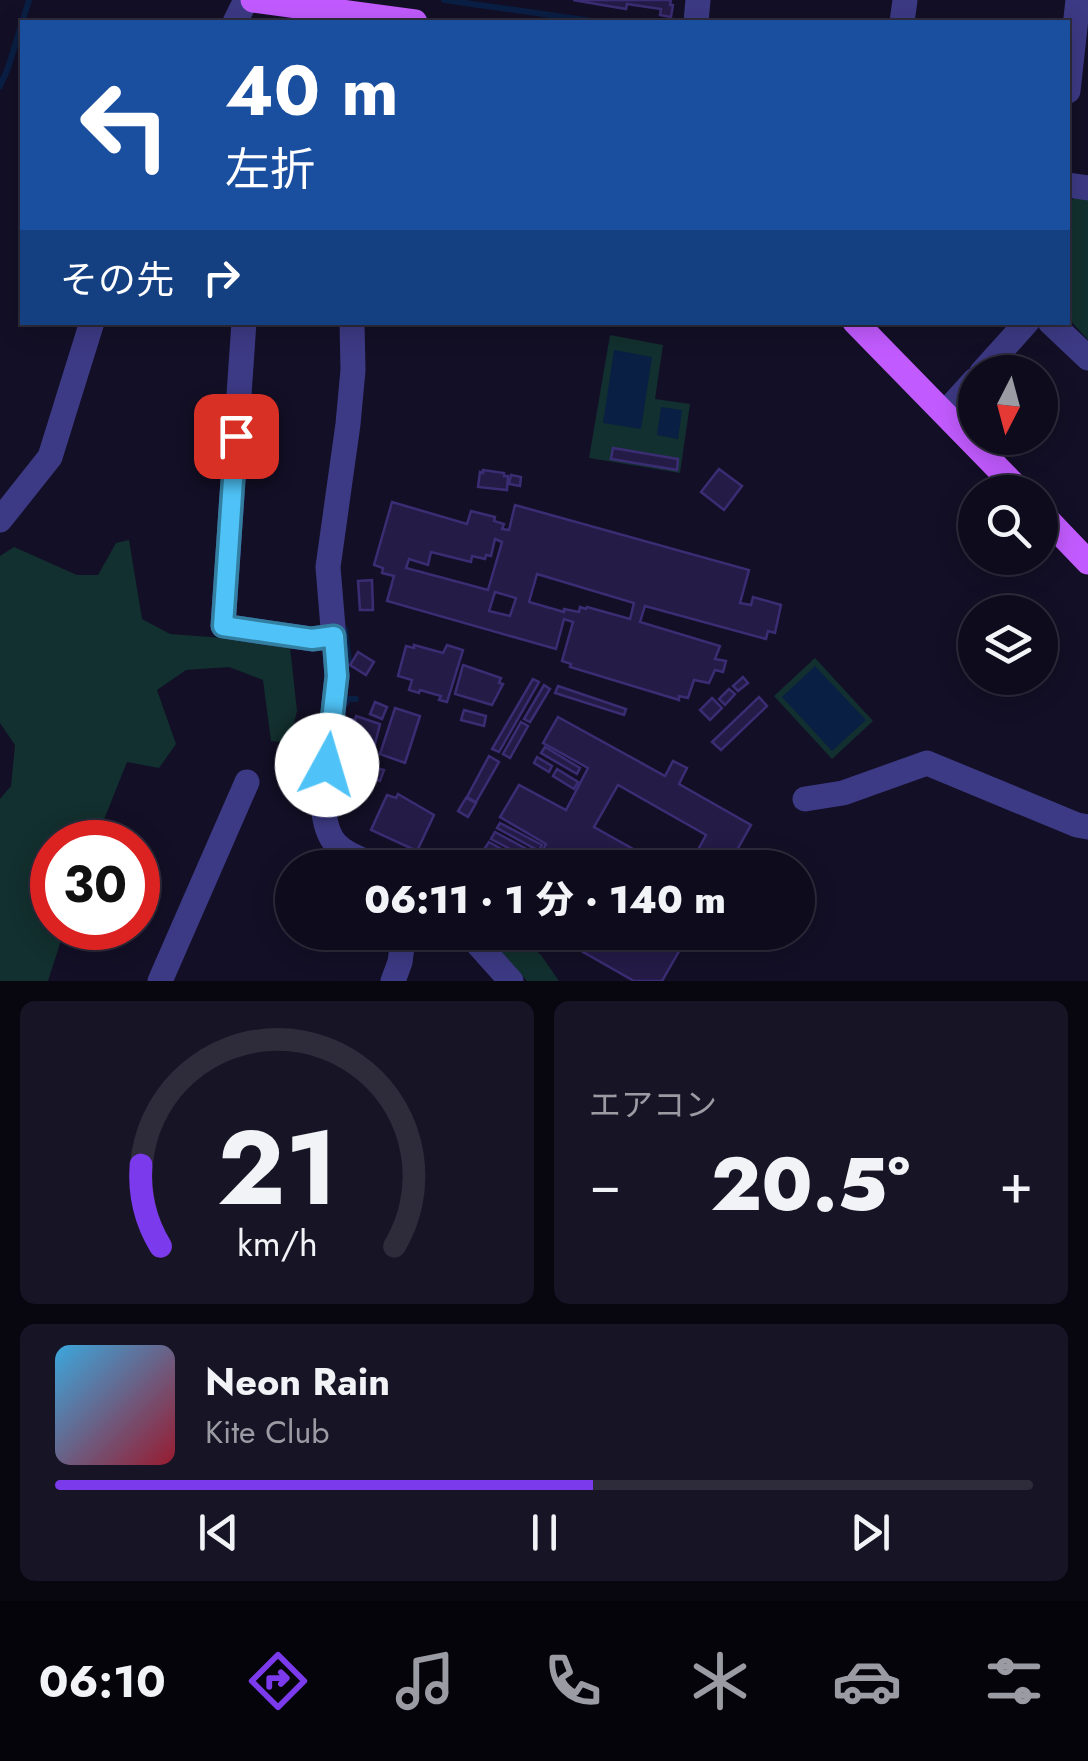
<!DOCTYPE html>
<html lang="ja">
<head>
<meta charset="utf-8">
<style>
  :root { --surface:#0e0b1c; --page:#171425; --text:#f1f3f6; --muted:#9b9ba3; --line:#2e2b3b; --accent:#7c3aed }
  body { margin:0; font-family:Jost,"Noto Sans JP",sans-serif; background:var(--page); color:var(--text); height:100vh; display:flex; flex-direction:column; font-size:38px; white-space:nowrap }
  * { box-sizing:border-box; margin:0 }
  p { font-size:32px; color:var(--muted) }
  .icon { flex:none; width:55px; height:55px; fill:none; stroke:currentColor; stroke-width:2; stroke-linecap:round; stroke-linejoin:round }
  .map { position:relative; height:981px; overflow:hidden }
  .side { display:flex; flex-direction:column; gap:20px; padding:20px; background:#08060f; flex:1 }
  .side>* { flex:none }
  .banner { position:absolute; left:20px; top:20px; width:1050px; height:305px; border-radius:0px; box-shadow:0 5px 25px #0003,0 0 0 2px var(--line); background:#1a4fa0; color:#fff; overflow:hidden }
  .needle { width:65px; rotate:186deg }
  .tools { position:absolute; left:958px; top:355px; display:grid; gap:20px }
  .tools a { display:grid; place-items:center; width:100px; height:100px; border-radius:50%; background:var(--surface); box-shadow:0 5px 25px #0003,0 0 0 2px var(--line); font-size:50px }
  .speed { position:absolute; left:30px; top:820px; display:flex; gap:20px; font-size:50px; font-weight:700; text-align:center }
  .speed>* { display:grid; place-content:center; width:130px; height:130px; border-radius:50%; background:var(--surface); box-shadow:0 5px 25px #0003,0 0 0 2px var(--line); line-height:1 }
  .speed .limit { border:15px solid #d22; background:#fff; color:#111 }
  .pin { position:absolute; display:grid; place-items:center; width:85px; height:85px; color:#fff; margin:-42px; border-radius:20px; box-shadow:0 5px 15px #0006 }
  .me { position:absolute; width:110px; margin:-55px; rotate:6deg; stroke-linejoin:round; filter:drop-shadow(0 0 8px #0008) }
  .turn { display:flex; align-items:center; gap:35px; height:210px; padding:0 40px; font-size:45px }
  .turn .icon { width:130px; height:130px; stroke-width:2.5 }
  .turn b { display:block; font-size:70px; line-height:85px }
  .then { display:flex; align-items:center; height:95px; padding:0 40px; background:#0003; gap:20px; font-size:38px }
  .big { font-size:75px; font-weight:800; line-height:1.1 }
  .side .tile { flex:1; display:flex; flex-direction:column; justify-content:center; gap:15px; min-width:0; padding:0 35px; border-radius:15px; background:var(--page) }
  .side .dial { align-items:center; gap:0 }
  .dial svg { height:260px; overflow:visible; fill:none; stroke:var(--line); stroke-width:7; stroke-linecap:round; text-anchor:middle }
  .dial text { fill:var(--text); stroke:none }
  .song { display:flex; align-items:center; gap:30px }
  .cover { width:120px; height:120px; border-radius:15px; background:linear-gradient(135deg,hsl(200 70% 55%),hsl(350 70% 35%)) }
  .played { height:10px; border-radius:5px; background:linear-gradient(90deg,var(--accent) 55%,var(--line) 55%) }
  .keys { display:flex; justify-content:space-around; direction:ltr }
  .heat { display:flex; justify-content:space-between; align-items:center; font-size:55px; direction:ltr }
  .side .tiles { flex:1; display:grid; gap:20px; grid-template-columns:1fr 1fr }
  .tile:last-child { grid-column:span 2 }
  .trip { position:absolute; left:275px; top:850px; width:540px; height:100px; border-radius:50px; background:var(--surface); box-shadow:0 5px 25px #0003,0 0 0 2px var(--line); font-weight:800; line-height:100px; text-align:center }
  .dock { display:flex; height:160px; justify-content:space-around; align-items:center; background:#06040b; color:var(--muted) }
  .dock .icon { width:70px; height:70px }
  .dock .selected { color:var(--accent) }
  .dock b { font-size:45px; color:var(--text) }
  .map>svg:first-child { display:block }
  .green { fill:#12302f }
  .water { fill:#0a1f44 }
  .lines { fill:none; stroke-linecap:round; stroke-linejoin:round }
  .stream { stroke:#0a1f44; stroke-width:6 }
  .building { fill:#241b47; stroke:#3b2d73; stroke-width:2.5; fill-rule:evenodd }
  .minor { stroke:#3d3a85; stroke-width:25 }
  .major { stroke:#c25bff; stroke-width:25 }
  .route-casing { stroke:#337fa1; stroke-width:25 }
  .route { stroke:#4fc3f7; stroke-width:18 }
</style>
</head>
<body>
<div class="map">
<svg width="1088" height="981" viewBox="0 0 1088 981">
  <rect width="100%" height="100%" fill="#130f26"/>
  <g class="green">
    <path d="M1077 196 1088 198V340L1068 318V231L1070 201Z"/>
    <path d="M610 335 663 345 655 399 690 404 680 473 589 458Z"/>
    <path d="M129 540 142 619 170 634 251 640 289 638 297 711 289 743 271 741 263 680 229 667 186 670 157 690 176 744 159 768 127 762 95 842H52V928H65L48 981H0V799L11 786 15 745 0 723V556L14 547 77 575H98L116 543Z"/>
    <path d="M815 658 873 721 832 759 774 696Z"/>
    <path d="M511 932 541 955 559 981H527L483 933Z"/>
  </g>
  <g class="water">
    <path d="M614 350 652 357 641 429 603 423Z"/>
    <path d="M661 407 682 410 678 439 657 435Z"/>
    <path d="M815 666 866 720 832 751 782 697Z"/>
  </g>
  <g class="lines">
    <g class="stream">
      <path d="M444 0 599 22"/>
      <path d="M0 86 8 68 29 0"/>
      <path d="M345 629 349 663"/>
      <path d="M346 703 347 699H356"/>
      <path d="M341 749 345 721"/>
    </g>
  </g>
  <g class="building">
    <path d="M573 0H671L670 5H673L671 17 660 15 661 9 627 4 626 9Z"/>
    <path d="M613 448 678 459 677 470 611 459Z"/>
    <path d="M719 469 742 486 724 510 701 492Z"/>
    <path d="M483 470 504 473V476H508L507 490 478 487 480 472 483 473Z"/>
    <path d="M511 475 521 477 520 486 509 484Z"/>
    <path d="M392 502 467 524 471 511 495 517 494 521 504 524 502 529 509 530 515 505 749 570 740 603 751 605 753 597 781 605 775 633 768 631 766 639 645 606 640 622 720 646 715 659 726 661 723 672 715 670 709 683 694 680 688 698 679 696V700L570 667 571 664 562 661 573 622 564 619 556 649 387 601 394 576 382 573 383 568 374 565ZM495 539 502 542 488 590 406 568 409 559 428 565 431 552 471 562 472 556 485 559 486 555 491 556ZM537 574 634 603 630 619 587 607 586 609 580 607 579 612 564 609V612L529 602ZM495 592 516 598 510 616 489 611Z"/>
    <path d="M372 580 373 610H360L358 581Z"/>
    <path d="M414 645 443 653 447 645 463 650 447 702 439 700 441 696 420 690 419 693 409 690 412 680 398 676 406 646 414 648Z"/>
    <path d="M358 652 374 662 366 675 350 665Z"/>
    <path d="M463 665 501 678 499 683 503 684 492 705 455 694Z"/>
    <path d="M743 677 748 683 738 691 733 686Z"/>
    <path d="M533 679 539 682 499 752 492 749Z"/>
    <path d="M544 685 550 689 530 722 524 719Z"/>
    <path d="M558 686 626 709 624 715 555 693Z"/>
    <path d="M729 689 735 694 725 705 719 699Z"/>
    <path d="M759 697 767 706 721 750 712 742Z"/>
    <path d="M712 698 722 708 710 720 700 710Z"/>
    <path d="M375 702 387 707 382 719 370 714Z"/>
    <path d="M395 708 420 716 405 763 380 754Z"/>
    <path d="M464 710 486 716 484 726 461 720Z"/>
    <path d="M356 716 380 724 373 752 345 743 347 736 344 735 350 719 355 720Z"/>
    <path d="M558 717 665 776 673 761 687 768 679 784 751 825 727 868H688L706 835 618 785 594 827 667 868H599L578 855 571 868H533L546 844 500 817 519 785 566 810 588 768 543 743Z"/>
    <path d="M521 722 528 726 510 758 503 754Z"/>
    <path d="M545 747 580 768 577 774 541 753Z"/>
    <path d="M489 756 499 762 476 802 467 797Z"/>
    <path d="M537 757 552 766 549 772 534 763Z"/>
    <path d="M358 762 384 770 380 781 354 773Z"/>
    <path d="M341 769 353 771 350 789 345 788 344 791 337 790Z"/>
    <path d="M557 769 578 782 574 789 553 776Z"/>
    <path d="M398 794 434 815 417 851 371 830 387 795 396 798Z"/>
    <path d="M466 798 476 803 468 817 458 811Z"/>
    <path d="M500 823 542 845 539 851 497 828Z"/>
    <path d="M495 832 536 854 533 861 491 839Z"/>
    <path d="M489 842 530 865 529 868H521L485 848Z"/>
    <path d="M548 932H614L642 948 651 932H690L662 981H634Z"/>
  </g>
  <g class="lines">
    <g class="minor">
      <path d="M235 22 246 0"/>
      <path d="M696 22 698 0"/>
      <path d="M902 22 905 0"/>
      <path d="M1068 91 1078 0"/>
      <path d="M1068 185 1088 188"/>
      <path d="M244 322 223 626 312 639 334 636"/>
      <path d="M352 322 353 370 348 424 328 567 337 676 323 805C327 850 342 850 379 868"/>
      <path d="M1050 322 1088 358"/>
      <path d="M982 372 1027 322"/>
      <path d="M945 413 975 380"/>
      <path d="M0 520 50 457 92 322"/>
      <path d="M805 799 843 793 927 763 1077 825 1088 827"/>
      <path d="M467 932 511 981"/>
      <path d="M160 981 247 782"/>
      <path d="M393 981 400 962 404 932"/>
    </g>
    <g class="major">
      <path d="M253 0 415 22"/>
      <path d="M855 322 1021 492"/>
      <path d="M1040 512 1088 562"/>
    </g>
  </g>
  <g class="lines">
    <g class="route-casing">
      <path id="route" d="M236 436 223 626 312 639 334 636 337 676 327 765"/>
    </g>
    <use href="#route" class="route"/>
  </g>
</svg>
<div class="tools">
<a><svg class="needle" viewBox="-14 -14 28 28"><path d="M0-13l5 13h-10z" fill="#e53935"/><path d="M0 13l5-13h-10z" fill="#9b9ba3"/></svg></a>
<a><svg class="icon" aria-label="search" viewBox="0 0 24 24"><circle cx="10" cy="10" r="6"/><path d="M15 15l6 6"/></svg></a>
<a><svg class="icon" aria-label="layers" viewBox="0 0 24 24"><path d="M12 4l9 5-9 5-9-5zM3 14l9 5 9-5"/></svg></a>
</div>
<div class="speed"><div class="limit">30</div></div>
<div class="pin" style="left:236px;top:436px;background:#d93025"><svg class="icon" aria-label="arrive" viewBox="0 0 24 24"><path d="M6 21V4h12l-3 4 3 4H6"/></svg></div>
<svg class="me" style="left:327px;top:765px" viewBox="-20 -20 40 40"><circle r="19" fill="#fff"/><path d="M0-13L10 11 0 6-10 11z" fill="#4fc3f7"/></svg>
<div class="trip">06:11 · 1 分 · 140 m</div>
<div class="banner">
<div class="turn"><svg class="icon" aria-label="left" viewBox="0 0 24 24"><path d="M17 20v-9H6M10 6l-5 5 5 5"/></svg><div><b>40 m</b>左折</div></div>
<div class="then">その先<svg class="icon" aria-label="right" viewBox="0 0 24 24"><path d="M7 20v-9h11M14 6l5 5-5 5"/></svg></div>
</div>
</div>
<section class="side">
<div class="tiles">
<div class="tile dial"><svg viewBox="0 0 100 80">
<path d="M14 69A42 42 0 1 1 86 69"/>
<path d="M14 69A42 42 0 0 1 8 44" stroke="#7c3aed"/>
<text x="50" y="56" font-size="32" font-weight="700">21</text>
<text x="50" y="72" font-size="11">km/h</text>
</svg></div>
<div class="tile"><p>エアコン</p>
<div class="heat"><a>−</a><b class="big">20.5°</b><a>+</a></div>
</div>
<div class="tile">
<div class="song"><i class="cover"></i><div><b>Neon Rain</b><p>Kite Club</p></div></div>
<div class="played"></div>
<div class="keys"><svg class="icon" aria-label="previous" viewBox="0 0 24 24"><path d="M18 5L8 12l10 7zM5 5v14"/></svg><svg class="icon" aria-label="pause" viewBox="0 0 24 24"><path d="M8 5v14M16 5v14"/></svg><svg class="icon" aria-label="next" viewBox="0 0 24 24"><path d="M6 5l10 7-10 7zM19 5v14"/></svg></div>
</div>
</div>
</section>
<nav class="dock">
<b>06:10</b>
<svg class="icon selected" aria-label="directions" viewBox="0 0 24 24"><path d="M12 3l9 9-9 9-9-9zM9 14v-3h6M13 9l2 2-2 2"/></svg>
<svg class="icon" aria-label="music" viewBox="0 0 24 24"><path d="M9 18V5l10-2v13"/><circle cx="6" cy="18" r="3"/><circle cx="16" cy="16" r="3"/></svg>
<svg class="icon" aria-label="phone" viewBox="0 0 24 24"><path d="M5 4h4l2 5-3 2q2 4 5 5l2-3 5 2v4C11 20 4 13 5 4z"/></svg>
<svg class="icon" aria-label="climate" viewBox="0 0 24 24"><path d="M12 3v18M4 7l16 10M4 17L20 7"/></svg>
<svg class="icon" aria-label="car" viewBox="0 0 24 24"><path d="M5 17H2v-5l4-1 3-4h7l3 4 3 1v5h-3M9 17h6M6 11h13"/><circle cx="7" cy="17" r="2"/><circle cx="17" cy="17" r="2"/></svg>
<svg class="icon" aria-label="filters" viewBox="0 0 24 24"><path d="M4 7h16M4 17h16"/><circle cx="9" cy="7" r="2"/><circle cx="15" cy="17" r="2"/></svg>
</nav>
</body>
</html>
